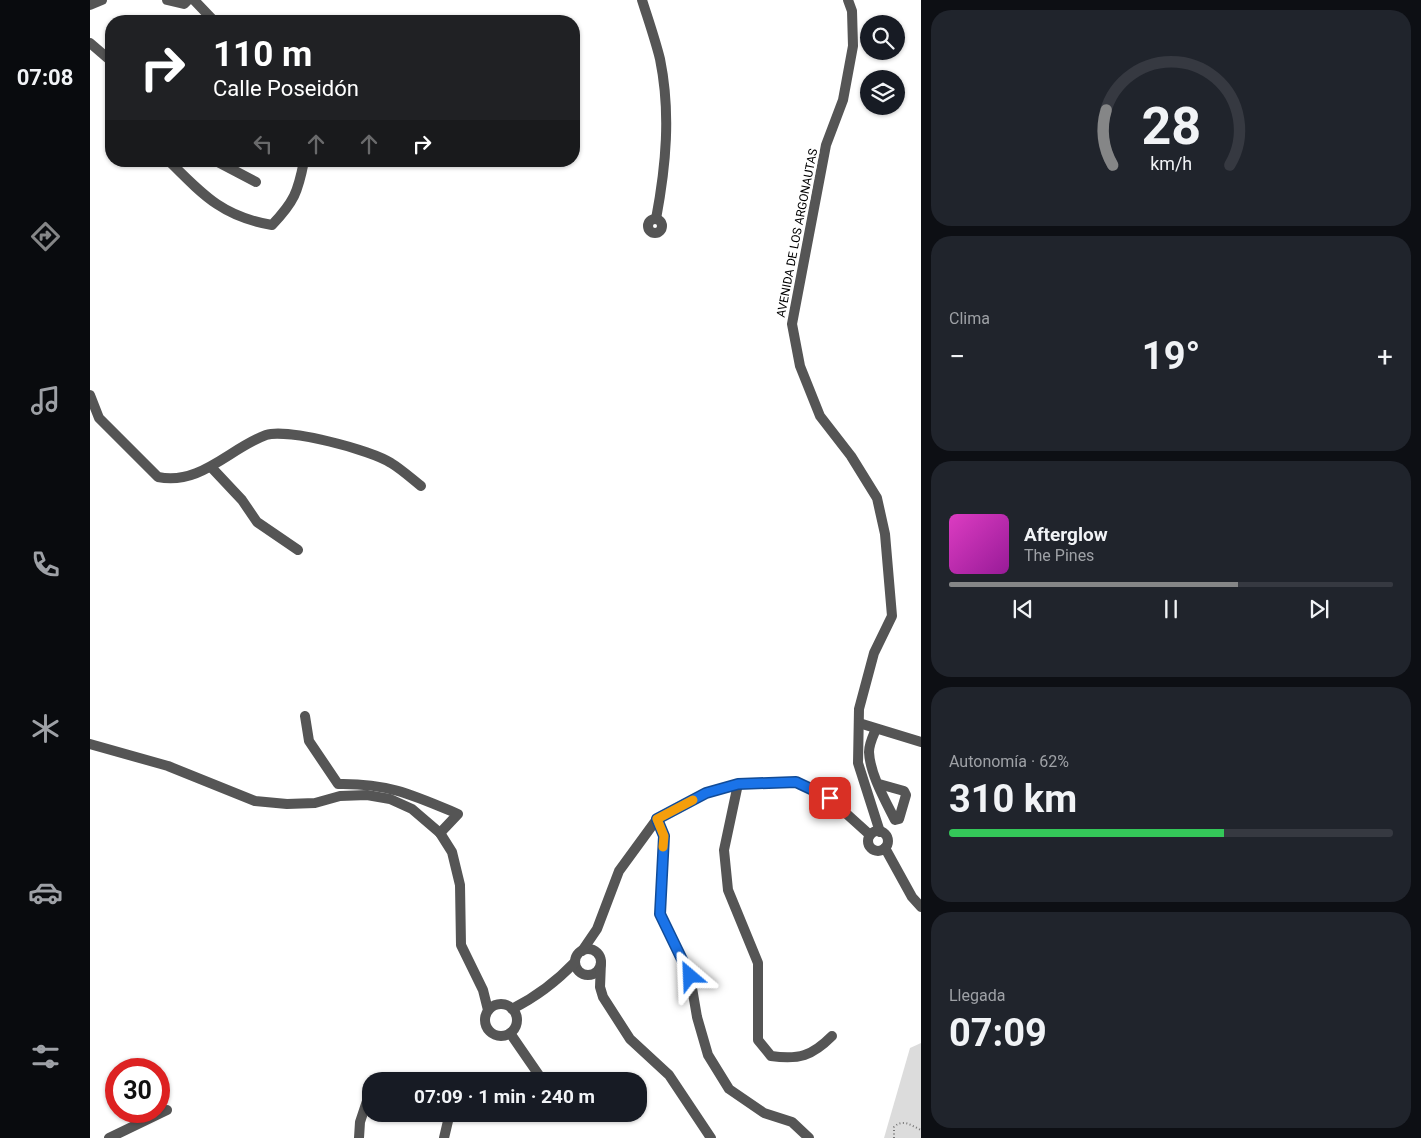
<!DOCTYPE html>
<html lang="es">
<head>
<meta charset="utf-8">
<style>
  :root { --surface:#171b24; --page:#20242c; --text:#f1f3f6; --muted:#9ea1a6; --line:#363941; --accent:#858687 }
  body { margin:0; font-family:Roboto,sans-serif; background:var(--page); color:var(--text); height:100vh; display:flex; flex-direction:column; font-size:19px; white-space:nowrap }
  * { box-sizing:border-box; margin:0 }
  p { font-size:16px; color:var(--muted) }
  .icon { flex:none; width:28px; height:28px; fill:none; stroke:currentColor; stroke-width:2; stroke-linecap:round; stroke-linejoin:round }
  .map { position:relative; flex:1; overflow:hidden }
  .panel { display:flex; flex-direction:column; gap:10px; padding:10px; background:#0d0f14; width:500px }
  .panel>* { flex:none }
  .top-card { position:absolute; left:15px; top:15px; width:475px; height:152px; border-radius:20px; box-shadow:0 1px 4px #0004; background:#202124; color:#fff; overflow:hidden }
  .buttons { position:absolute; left:770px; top:15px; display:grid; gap:10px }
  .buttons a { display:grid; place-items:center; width:45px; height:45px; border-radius:50%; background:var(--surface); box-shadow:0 1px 4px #0004; font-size:25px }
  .speed { position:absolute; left:15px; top:1058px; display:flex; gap:10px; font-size:25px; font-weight:700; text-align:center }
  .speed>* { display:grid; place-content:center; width:65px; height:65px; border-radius:50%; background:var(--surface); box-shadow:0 1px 4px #0004; line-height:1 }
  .speed .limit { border:8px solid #d22; background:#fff; color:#111 }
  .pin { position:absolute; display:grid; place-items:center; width:42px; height:42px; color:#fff; margin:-21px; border-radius:10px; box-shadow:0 2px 8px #0006 }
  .me { position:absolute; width:55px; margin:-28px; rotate:334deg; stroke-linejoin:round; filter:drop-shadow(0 0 4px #0008) }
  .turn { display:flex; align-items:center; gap:18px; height:105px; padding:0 25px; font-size:22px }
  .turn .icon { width:65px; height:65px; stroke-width:2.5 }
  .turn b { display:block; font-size:35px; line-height:42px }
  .lanes { display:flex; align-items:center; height:48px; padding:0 25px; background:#0003; justify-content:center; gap:25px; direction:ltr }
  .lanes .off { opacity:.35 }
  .big { font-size:38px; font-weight:700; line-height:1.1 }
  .panel .widget { flex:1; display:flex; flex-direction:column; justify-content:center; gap:8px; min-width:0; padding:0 18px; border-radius:20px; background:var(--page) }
  .panel .dial { align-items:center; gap:0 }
  .dial svg { height:130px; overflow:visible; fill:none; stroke:var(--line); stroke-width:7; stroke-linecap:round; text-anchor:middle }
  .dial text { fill:var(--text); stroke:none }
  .song { display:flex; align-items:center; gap:15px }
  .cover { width:60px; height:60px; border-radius:8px; background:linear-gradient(135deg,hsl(310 70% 55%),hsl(300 70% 35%)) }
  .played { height:5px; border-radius:2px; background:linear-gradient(90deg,var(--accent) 65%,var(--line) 65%) }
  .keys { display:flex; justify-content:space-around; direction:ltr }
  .heat { display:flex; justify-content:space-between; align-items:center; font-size:28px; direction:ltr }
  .charge { height:8px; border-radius:4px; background:linear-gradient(90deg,#34c759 62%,var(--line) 0) }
  .trip { position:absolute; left:272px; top:1072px; width:285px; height:50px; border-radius:20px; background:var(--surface); box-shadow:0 1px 4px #0004; font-weight:700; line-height:50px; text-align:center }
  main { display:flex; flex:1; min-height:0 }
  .tabs { display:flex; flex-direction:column; width:90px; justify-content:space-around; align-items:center; background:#090b0e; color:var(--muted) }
  .tabs .icon { width:35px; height:35px }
  .tabs .selected { color:var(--accent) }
  .tabs b { font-size:22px; color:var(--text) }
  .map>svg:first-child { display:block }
  .green { fill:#dcdcdc }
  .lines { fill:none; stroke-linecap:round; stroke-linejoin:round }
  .path { stroke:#777; stroke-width:2; stroke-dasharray:1 2.5; stroke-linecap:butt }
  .minor { stroke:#555; stroke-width:10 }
  .route-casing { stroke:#114b97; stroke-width:12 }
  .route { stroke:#1a73e8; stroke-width:9 }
  .slow { stroke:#f59e0b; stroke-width:9 }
  .labels { text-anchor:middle; stroke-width:5; stroke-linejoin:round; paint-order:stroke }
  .street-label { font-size:12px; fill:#000; stroke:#fff }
</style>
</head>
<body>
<main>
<nav class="tabs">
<b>07:08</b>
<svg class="icon selected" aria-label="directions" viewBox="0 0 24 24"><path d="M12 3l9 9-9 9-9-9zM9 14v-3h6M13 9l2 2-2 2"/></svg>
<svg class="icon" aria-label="music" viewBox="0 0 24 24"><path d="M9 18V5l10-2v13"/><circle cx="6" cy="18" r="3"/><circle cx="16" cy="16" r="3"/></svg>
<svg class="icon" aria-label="phone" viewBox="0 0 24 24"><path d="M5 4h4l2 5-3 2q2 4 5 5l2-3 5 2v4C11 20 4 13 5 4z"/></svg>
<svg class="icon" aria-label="climate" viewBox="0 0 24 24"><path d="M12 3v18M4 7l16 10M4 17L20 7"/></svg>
<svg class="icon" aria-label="car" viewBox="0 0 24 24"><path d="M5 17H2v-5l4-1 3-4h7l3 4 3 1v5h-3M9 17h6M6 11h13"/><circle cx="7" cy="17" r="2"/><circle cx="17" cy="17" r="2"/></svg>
<svg class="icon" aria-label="filters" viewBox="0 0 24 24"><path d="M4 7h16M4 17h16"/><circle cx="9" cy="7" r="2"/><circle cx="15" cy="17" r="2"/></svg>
</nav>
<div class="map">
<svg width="831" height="1138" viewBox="0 0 831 1138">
  <rect width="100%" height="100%" fill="#fff"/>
  <path class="green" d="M831 1043V1138H794L820 1048Z"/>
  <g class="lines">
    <path class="path" d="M804 1138V1127C813 1118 822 1126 831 1130"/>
    <g class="minor">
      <path d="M77 0 94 4 98 0"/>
      <path d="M104 0 124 21"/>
      <path d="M552 0C558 19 565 39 570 59 581 113 576 166 566 219"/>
      <path d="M758 0 762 11 763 46 753 100 736 145 702 324 710 366 730 416 761 456 787 498 795 534 802 616 784 653 769 709 768 763 790 832"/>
      <path d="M0 5 12 0"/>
      <path d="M0 43 21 61"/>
      <path d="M79 161C113 195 133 217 182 225 204 202 208 192 214 161"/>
      <path d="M126 161 166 182"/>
      <circle cx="565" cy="226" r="7"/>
      <path d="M0 395 9 418 68 477C110 486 140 448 176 435 197 428 282 450 301 463 311 469 321 478 331 486"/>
      <path d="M121 467 152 500 167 522 208 550"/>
      <path d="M215 716 219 741 248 784C298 783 323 795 368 814L350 833"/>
      <path d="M769 723 831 742"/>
      <path d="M786 729C783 736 779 744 779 752 780 774 795 800 805 820L809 819 816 795 814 791 789 784"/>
      <path d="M0 744 78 766 165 801 197 804 225 803 250 796 277 795 300 799 322 809 350 833 362 852 370 885 371 945 393 990 398 1010"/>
      <path d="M648 784 634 850 638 890 668 963V1040L681 1056C709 1060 722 1056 742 1036"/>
      <path d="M567 819 574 836 570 914 600 976 607 1017 618 1055 639 1089 674 1113 702 1122 719 1138"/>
      <circle cx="788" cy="841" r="10"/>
      <path d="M795 848 822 897 831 907"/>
      <circle cx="498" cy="962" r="13"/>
      <path d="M492 951 507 929 529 871 567 819 616 793 648 784 706 782 739 798 780 835"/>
      <path d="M511 962 510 987 513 997 540 1039 579 1075 621 1138"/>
      <circle cx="411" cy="1020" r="16"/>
      <path d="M422 1009C446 997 467 981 485 962"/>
      <path d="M420 1033 453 1081"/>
      <path d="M19 1138 77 1110"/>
      <path d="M269 1138 270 1122 277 1101"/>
      <path d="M354 1138 358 1121"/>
    </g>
  </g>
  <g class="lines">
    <g class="route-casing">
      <path id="route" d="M600 976 570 914 574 836 567 819 616 793 648 784 706 782 740 798"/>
    </g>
    <use href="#route" class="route"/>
    <path class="slow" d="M573 847 574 836 567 819 603 800"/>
  </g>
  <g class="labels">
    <g class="street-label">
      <text transform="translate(707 233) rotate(-79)" y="4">AVENIDA DE LOS ARGONAUTAS</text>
    </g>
  </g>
</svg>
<div class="buttons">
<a><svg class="icon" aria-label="search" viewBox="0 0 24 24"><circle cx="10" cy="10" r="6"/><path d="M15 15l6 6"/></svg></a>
<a><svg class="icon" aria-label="layers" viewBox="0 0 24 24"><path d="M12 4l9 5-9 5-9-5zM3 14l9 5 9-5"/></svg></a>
</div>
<div class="speed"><div class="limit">30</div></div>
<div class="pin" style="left:740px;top:798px;background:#d93025"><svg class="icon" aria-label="arrive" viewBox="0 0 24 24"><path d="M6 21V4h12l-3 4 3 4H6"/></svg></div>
<svg class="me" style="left:600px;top:976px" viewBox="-20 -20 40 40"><path d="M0-17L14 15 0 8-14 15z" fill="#1a73e8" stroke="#fff" stroke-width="4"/></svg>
<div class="trip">07:09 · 1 min · 240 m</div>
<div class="top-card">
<div class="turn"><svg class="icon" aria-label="right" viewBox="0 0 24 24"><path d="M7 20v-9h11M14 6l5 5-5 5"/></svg><div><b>110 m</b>Calle Poseidón</div></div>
<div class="lanes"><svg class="icon off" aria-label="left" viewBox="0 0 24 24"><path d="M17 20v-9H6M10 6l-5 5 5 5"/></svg><svg class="icon off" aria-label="ahead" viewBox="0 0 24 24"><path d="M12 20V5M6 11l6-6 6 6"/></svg><svg class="icon off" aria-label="ahead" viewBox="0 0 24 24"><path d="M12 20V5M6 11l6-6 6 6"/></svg><svg class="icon" aria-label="right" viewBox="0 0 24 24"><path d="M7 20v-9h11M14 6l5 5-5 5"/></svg></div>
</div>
</div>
<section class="panel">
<div class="widget dial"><svg viewBox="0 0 100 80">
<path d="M14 69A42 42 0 1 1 86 69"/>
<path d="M14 69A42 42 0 0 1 10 35" stroke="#858687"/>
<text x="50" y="56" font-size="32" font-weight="700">28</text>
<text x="50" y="72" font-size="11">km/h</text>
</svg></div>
<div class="widget"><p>Clima</p>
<div class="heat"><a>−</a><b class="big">19°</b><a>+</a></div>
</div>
<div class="widget">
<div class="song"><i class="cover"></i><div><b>Afterglow</b><p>The Pines</p></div></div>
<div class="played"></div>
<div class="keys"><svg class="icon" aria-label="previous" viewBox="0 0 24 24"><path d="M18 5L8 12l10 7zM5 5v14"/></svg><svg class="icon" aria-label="pause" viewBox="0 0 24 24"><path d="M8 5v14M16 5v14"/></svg><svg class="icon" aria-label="next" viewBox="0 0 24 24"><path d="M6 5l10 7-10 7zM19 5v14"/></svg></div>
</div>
<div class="widget"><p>Autonomía · 62%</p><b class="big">310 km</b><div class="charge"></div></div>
<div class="widget"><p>Llegada</p><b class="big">07:09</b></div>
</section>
</main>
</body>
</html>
